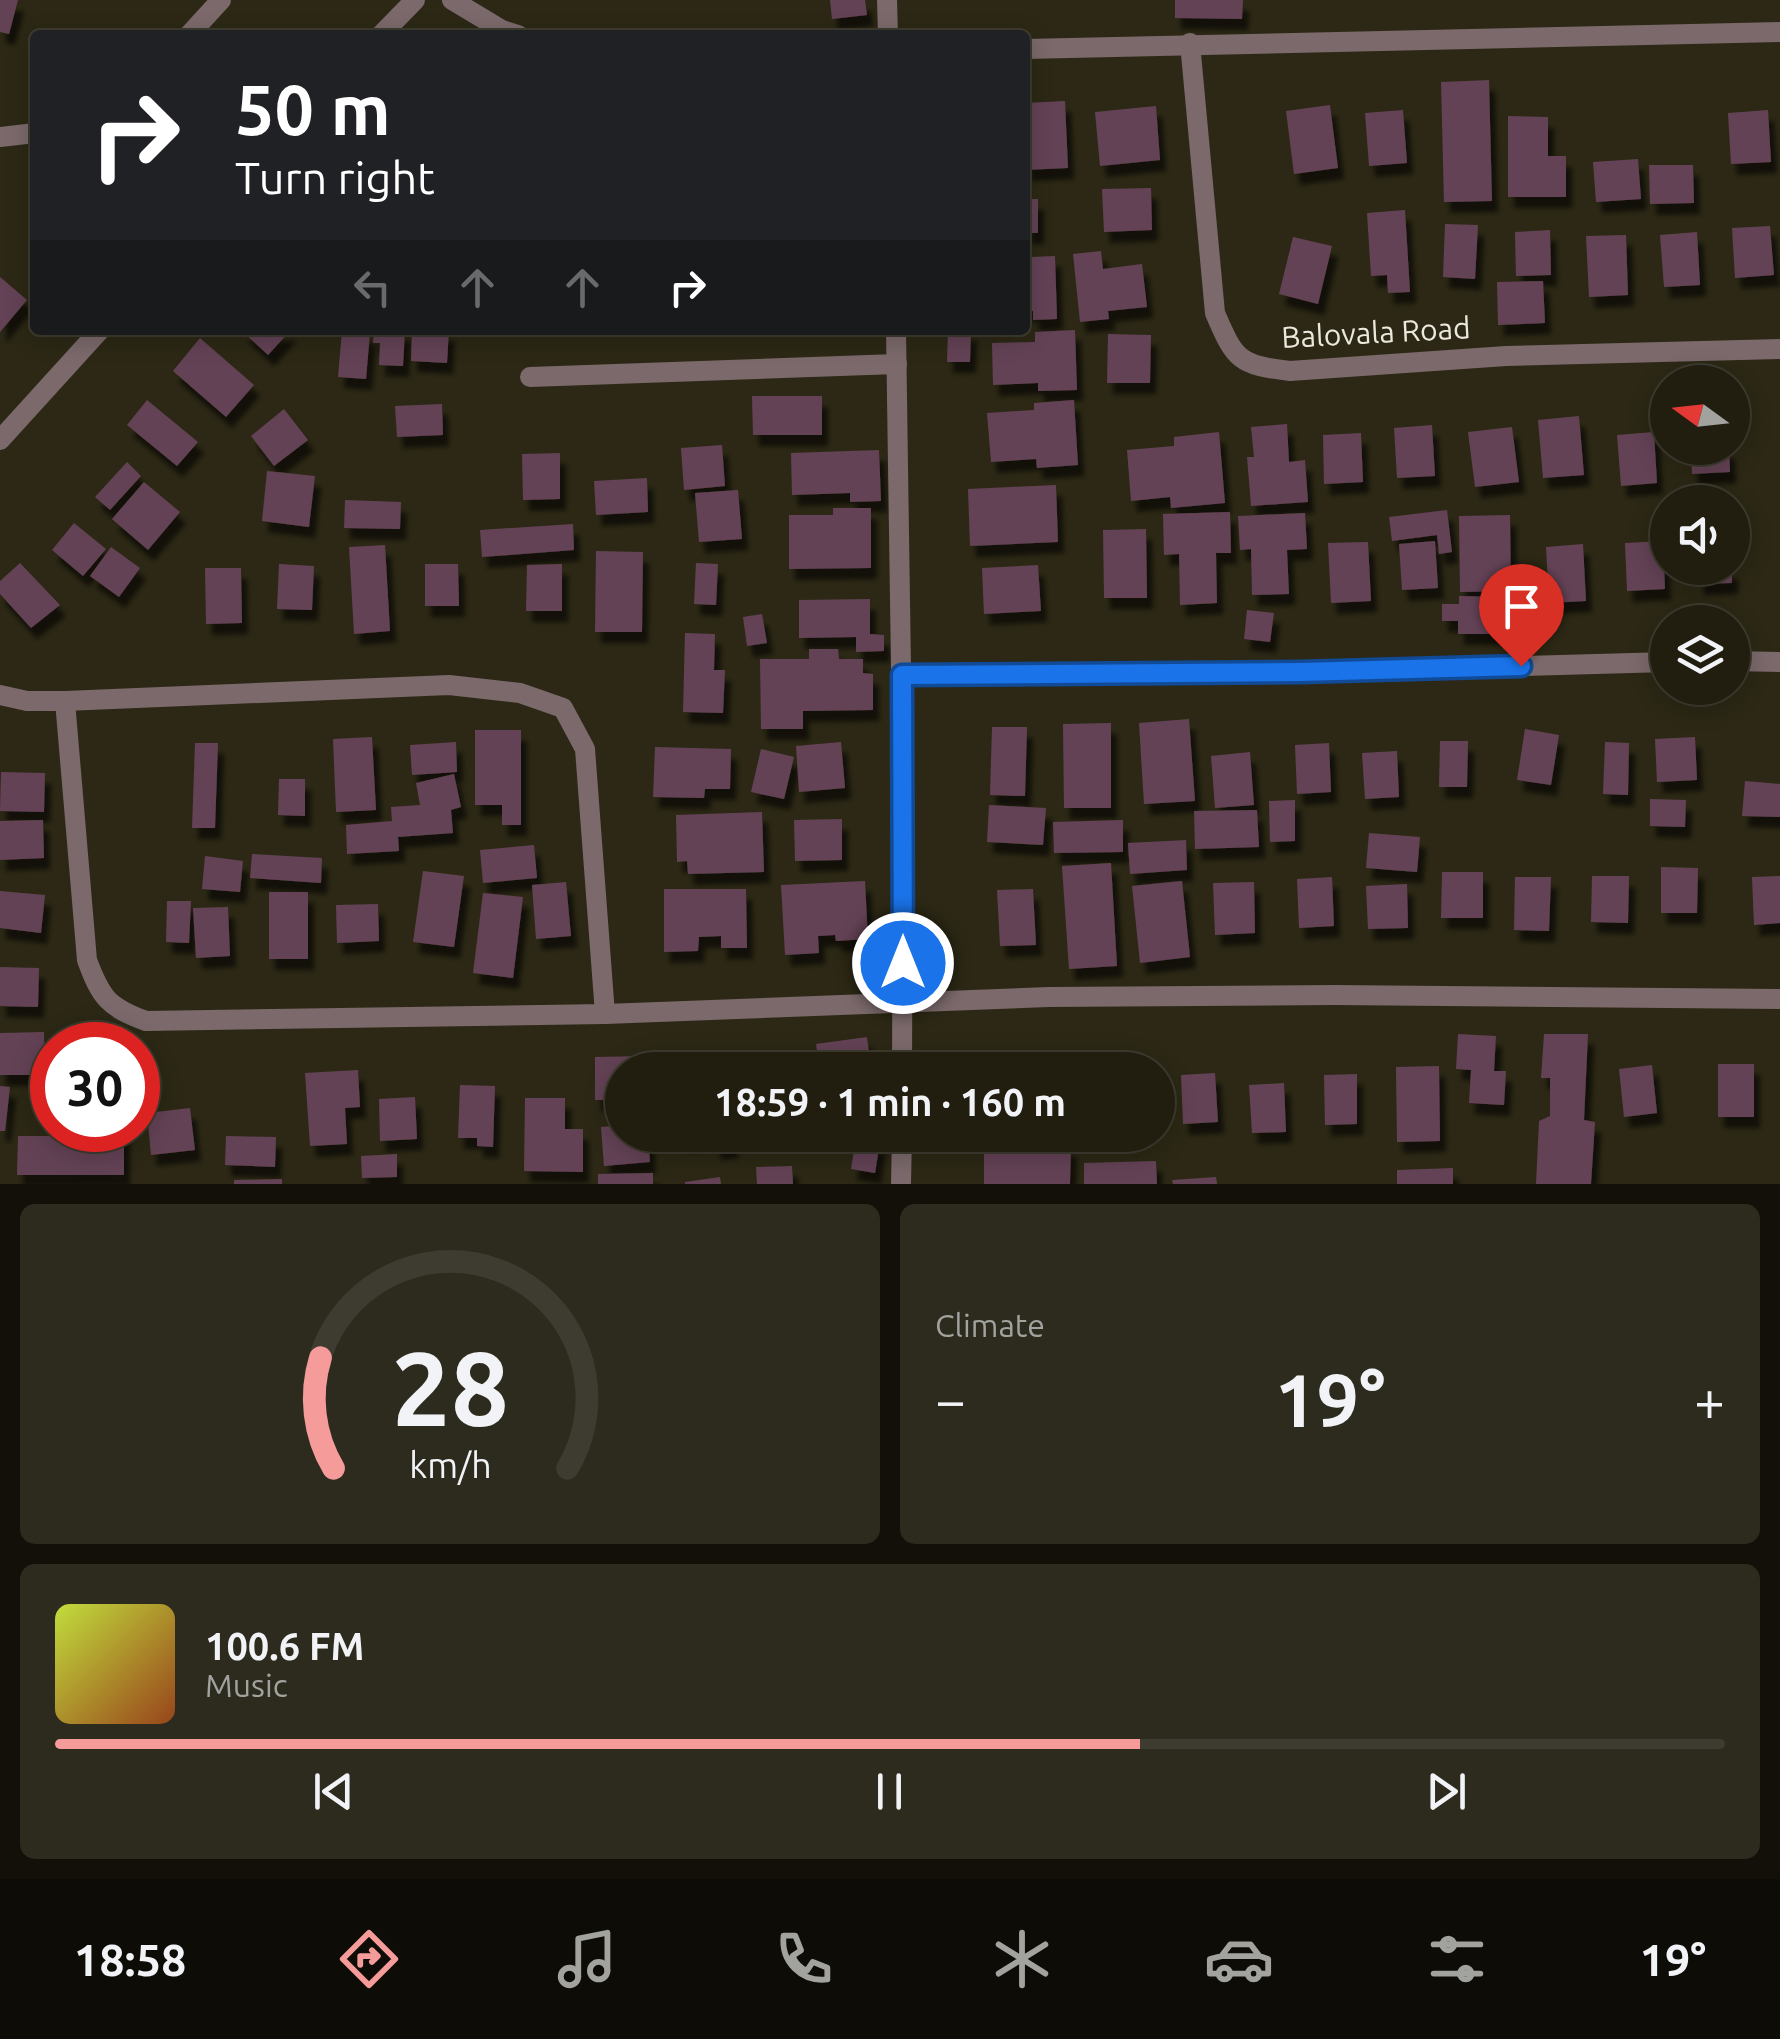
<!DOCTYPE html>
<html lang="en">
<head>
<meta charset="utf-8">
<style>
  :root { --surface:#211e10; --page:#2d2b1e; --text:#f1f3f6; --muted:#a2a29f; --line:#3e3c30; --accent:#f59b9a }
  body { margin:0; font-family:Ubuntu,sans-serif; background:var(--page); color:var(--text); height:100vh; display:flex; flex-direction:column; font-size:38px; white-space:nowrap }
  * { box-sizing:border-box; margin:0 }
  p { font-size:32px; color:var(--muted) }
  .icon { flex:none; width:55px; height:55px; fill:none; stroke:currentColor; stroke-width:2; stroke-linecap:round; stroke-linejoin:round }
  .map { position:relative; height:1184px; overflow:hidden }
  .side { display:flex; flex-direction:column; gap:20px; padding:20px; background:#121009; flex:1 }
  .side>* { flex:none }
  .hud { position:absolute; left:30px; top:30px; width:1000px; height:305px; border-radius:10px; box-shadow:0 5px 25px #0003,0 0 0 2px var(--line); background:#202124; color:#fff; overflow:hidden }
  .needle { width:65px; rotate:285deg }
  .tools { position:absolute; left:1650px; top:365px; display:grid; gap:20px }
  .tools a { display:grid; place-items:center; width:100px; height:100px; border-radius:50%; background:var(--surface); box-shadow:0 5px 25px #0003,0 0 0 2px var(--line); font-size:50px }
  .speed { position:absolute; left:30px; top:1022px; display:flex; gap:20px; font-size:50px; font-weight:700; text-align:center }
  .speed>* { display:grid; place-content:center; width:130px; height:130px; border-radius:50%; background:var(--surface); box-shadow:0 5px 25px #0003,0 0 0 2px var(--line); line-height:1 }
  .speed .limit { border:15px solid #d22; background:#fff; color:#111 }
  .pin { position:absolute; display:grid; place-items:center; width:85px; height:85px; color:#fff; margin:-102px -42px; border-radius:50% 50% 50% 0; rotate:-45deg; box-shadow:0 0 10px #0007 }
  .pin .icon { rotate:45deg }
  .me { position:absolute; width:110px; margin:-55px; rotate:0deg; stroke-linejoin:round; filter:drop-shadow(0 0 8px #0008) }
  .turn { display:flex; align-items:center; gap:35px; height:210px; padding:0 40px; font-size:45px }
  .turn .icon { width:130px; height:130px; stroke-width:2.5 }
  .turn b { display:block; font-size:70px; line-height:85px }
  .lanes { display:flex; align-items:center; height:95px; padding:0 40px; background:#0003; justify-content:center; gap:50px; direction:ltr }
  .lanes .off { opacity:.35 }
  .big { font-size:75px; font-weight:700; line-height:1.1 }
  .side .tile { flex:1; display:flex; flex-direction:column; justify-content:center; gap:15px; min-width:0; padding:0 35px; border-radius:15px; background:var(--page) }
  .side .dial { align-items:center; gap:0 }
  .dial svg { height:260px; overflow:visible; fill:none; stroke:var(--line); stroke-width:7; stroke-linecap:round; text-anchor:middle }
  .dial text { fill:var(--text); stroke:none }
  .song { display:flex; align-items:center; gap:30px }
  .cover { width:120px; height:120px; border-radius:15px; background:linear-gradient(135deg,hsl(70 70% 55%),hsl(20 70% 35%)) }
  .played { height:10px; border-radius:5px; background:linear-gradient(90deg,var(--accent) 65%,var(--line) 65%) }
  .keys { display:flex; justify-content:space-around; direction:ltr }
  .heat { display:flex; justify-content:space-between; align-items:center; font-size:55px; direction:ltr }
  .side .tiles { flex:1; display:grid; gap:20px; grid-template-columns:1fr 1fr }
  .tile:last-child { grid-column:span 2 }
  .trip { position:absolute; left:605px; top:1052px; width:570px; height:100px; border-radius:50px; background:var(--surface); box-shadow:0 5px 25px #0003,0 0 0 2px var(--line); font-weight:700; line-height:100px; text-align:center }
  .tabs { display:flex; height:160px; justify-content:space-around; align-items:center; background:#0d0c06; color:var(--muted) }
  .tabs .icon { width:70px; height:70px }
  .tabs .current { color:var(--accent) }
  .tabs b { font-size:45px; color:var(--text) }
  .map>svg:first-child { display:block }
  .building { fill:#634354; filter:url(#shadow) }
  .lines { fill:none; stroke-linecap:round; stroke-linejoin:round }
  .minor { stroke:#7b696b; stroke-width:20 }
  .tertiary { stroke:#7b696b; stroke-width:20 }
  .route-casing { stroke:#114b97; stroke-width:25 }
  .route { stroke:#1a73e8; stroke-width:18 }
  .labels { text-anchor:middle; stroke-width:10; stroke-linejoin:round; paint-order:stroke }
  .street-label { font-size:30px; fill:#ebe9dd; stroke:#2c2815 }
</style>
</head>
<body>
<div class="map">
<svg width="1780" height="1184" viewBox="0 0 1780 1184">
  <defs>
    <filter id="shadow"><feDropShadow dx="6" dy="11" stdDeviation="2.5" flood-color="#0009"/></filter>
  </defs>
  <rect width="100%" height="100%" fill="#2c2815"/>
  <g class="building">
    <path d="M0 0H18L9 34 0 32Z"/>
    <path d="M830 0H865L867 15 832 19Z"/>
    <path d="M1175 0H1243L1242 19 1175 18Z"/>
    <path d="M1489 80 1492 201 1444 202 1441 82Z"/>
    <path d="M1065 101 1068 168 1025 170V103Z"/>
    <path d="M1330 105 1338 168 1294 174 1286 111Z"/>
    <path d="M1156 106 1160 160 1100 166 1095 112Z"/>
    <path d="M1403 110 1407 163 1369 166 1365 113Z"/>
    <path d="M1768 110 1771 162 1731 164 1728 113Z"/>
    <path d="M1508 116 1548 117V156H1566V197H1508Z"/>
    <path d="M1638 159 1641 199 1596 202 1593 162Z"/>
    <path d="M1649 165H1693L1694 203 1650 204Z"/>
    <path d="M1151 188 1152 230 1104 232 1102 189Z"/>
    <rect x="1025" y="199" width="13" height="34"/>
    <path d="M1405 210 1410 292 1388 293 1387 275 1371 276 1367 213Z"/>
    <path d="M1445 224 1478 225 1475 279 1443 277Z"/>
    <path d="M1770 226 1774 275 1735 278 1732 228Z"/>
    <path d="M1550 230 1551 275 1516 276 1515 232Z"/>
    <path d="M1697 232 1700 285 1664 287 1660 235Z"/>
    <path d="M1626 235 1628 295 1589 297 1586 236Z"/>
    <path d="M1293 237 1332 246 1318 304 1279 294Z"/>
    <path d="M1101 251 1103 269 1142 264 1147 307 1108 311 1109 319 1080 322 1073 254Z"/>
    <path d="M1055 256 1057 319 1033 320V311H1025V266H1031V257Z"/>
    <path d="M0 277 27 300 0 332Z"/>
    <path d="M1543 281 1545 323 1498 325 1497 282Z"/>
    <path d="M241 330H291L268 355Z"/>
    <path d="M374 330H405L403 366 379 365 380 343H373Z"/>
    <path d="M412 330H449L447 363 411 361Z"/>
    <path d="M948 330H971L970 362H947Z"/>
    <path d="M1075 330 1077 390 1038 391V383L993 385 992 343 1035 342V332Z"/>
    <path d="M342 331 370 333 366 379 338 377Z"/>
    <path d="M1108 334 1151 335 1150 383H1107Z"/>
    <path d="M200 338 254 385 226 417 173 371Z"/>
    <path d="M752 396H822V435H753Z"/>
    <path d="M147 400 198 442 177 466 127 425Z"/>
    <path d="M1074 400 1078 465 1037 468 1036 459 991 462 987 413 1034 410V403Z"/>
    <path d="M442 404 443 435 397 437 395 406Z"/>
    <path d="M284 409 308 440 274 466 251 436Z"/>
    <path d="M1579 416 1584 475 1543 478 1538 420Z"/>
    <path d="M1287 424 1289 462 1305 460 1308 502 1251 506 1247 457H1254L1251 427Z"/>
    <path d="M1432 425 1435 476 1397 478 1394 428Z"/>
    <path d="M1512 427 1519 482 1475 487 1468 432Z"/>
    <path d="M1219 432 1225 503 1171 508 1170 497 1131 501 1127 450 1174 446V437Z"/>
    <path d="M1654 432 1657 483 1621 486 1617 435Z"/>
    <path d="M1361 433 1363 482 1324 484 1323 435Z"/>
    <path d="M722 445 725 486 684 490 681 448Z"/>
    <path d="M1691 448H1729L1730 472 1692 474Z"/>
    <path d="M879 450 881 501 850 502V493L792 495 791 453Z"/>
    <path d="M560 453V499L523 500 522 454Z"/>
    <path d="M127 462 141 476 110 510 95 497Z"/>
    <path d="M267 471 315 476 309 527 262 521Z"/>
    <path d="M647 478 648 512 596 515 594 481Z"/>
    <path d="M144 482 180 512 148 550 112 519Z"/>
    <path d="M1056 485 1058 542 970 546 968 489Z"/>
    <path d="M738 490 742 539 699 542 695 493Z"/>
    <path d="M345 500 401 502 400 529 344 528Z"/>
    <path d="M833 508H871V568L789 569V515H833Z"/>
    <path d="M1447 510 1452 552 1439 554 1437 535 1392 541 1389 517Z"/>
    <path d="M1230 512 1231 553H1216L1217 603 1180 605 1179 554 1164 555 1163 514Z"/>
    <path d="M1305 513 1307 549 1287 550 1289 594 1252 595 1251 549 1240 550 1238 516Z"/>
    <path d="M1510 515 1511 591 1460 592 1459 516Z"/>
    <path d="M74 523 106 549 83 576 52 550Z"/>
    <path d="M573 524 574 550 482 557 480 530Z"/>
    <path d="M1146 529 1147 598H1104L1103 530Z"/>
    <path d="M1435 541 1438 588 1402 590 1399 544Z"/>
    <path d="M1663 541 1665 589 1627 591 1625 543Z"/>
    <path d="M1368 542 1371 601 1331 603 1328 543Z"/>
    <path d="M1583 544 1586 601 1549 603 1546 547Z"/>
    <path d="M385 545 390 631 354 634 349 547Z"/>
    <path d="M111 547 140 568 119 597 90 576Z"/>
    <path d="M596 551 643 552 642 632H595Z"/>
    <path d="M20 563 60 605 31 628 0 594V581Z"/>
    <path d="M696 563 718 564 716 605 694 604Z"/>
    <path d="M279 564 314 566 312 610 277 609Z"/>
    <path d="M425 564H458L459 606H425Z"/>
    <path d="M562 564V611H526L527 565Z"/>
    <path d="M1038 565 1041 611 984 614 982 568Z"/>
    <path d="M205 568H241L242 623 206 624Z"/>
    <path d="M1697 568H1732V583L1698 584Z"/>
    <path d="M1459 596 1501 597V634H1458V621H1442V604H1459Z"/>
    <path d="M870 599V634L884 635V651L856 652V637L799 638V600Z"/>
    <path d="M1247 610 1274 613 1270 642 1244 639Z"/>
    <path d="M762 614 767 643 747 646 743 617Z"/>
    <path d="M685 633 715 634 714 670H725L723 713 683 712Z"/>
    <path d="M809 649H838L839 659H863V673L873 674V710L803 711V729H761L760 659H809Z"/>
    <path d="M1189 719 1195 801 1144 804 1139 723Z"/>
    <path d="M1111 723V808H1064L1063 724Z"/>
    <path d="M992 727H1027L1025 796 990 795Z"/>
    <path d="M1525 729 1559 735 1551 785 1517 780Z"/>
    <path d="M475 730H521V825H502V805H475Z"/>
    <path d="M372 737 376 810 336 812 333 739Z"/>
    <path d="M1695 737 1697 780 1657 782 1655 739Z"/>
    <path d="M1440 741H1468L1467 787H1439Z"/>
    <path d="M456 742 457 772 412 775 410 745Z"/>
    <path d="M841 742 845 788 799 792 796 746Z"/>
    <path d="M1605 742 1629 743 1628 795 1603 794Z"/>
    <path d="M195 743H218L215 828H192Z"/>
    <path d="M1329 743 1331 792 1297 794 1295 745Z"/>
    <path d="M655 747 731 749 730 789H705L704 798 653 797Z"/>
    <path d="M761 749 794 757 784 799 751 792Z"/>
    <path d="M1397 751 1399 797 1365 799 1362 753Z"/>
    <path d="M1250 752 1254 805 1215 808 1211 756Z"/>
    <path d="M1 772 45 773 44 812 0 811Z"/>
    <path d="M454 774 461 807 451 810 453 833 398 837 399 851 347 854 346 825 392 821 391 807 420 805 416 783Z"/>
    <path d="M279 779H305V816L278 815Z"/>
    <path d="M1745 781 1780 784V817L1742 816Z"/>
    <path d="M1650 799 1686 800 1685 827 1650 826Z"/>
    <path d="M1295 800V841L1270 842 1269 801Z"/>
    <path d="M989 805 1046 808 1043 845 987 842Z"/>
    <path d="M1257 810 1259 847 1195 849 1194 811Z"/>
    <path d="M762 812 764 872 688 874 687 861 677 862 676 815Z"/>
    <path d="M842 819V860L795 861 794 820Z"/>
    <path d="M43 820 44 858 0 860V821Z"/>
    <path d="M1123 820V852L1054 853 1053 822Z"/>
    <path d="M1369 833 1420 837 1417 872 1366 868Z"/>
    <path d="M1186 840 1187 870 1130 874 1128 843Z"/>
    <path d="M534 845 537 878 483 883 480 850Z"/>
    <path d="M252 854 322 858 321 883 250 878Z"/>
    <path d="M205 856 243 861 240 892 202 889Z"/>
    <path d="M1111 863 1117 966 1069 969 1062 866Z"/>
    <path d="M1661 867 1698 868 1697 913H1661Z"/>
    <path d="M423 871 464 876 454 947 413 942Z"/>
    <path d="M1442 872H1483V918H1441Z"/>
    <path d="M1592 876H1629L1628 923 1591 922Z"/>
    <path d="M1780 876V923L1754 925 1752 877Z"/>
    <path d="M1332 877 1334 926 1299 928 1297 879Z"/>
    <path d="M1515 877H1551L1549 931 1514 930Z"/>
    <path d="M865 881 868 939 836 941 835 935 818 936 819 953 785 955 781 885Z"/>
    <path d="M1182 881 1190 957 1140 963 1132 886Z"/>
    <path d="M566 882 571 936 536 939 532 885Z"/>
    <path d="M1254 882 1255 933 1215 935 1213 883Z"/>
    <path d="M1407 884 1408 928 1368 929 1366 886Z"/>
    <path d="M664 889H746L747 948H721V936L699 937 698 951 664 952Z"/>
    <path d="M1033 889 1036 945 1000 946 997 890Z"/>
    <path d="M0 891 45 895 41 933 0 928Z"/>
    <rect x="269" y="892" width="39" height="67"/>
    <path d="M483 893 523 897 513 978 473 973Z"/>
    <path d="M167 901H191L189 943 166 942Z"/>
    <path d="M378 904 379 941 337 943 336 905Z"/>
    <path d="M228 907 230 956 196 958 193 908Z"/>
    <path d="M0 967 39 968 38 1007 0 1006Z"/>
    <path d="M44 1032 45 1075H0V1033Z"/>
    <path d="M1458 1034 1496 1036 1494 1071H1506L1504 1105 1469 1103 1471 1070 1456 1069Z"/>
    <path d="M1544 1034H1588L1584 1120 1595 1122 1591 1184H1536L1539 1121 1550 1116V1078H1541Z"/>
    <path d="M867 1037 871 1070H820L816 1044Z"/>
    <path d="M723 1054 725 1070H675L674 1059Z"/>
    <path d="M643 1056V1070H622V1114H605V1100H595V1057Z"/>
    <rect x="1718" y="1064" width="36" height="53"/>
    <path d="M1652 1065 1657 1113 1624 1117 1619 1069Z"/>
    <path d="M1439 1066 1440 1141 1397 1142 1396 1067Z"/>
    <path d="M358 1070 360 1107 345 1108 347 1144 310 1146 305 1073Z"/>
    <path d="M1215 1073 1218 1122 1183 1124 1181 1075Z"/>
    <path d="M1357 1074V1124L1325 1125 1324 1075Z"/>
    <path d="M1284 1083 1286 1132 1252 1133 1249 1085Z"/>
    <path d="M460 1085 495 1086 493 1147 477 1146V1138H458Z"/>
    <path d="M0 1086 10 1087 5 1131H0Z"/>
    <path d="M415 1097 417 1139 380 1141 379 1099Z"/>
    <path d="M525 1098H565V1129H583V1172L524 1171Z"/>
    <path d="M190 1108 195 1150 151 1155 147 1113Z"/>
    <path d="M622 1125V1135H648L650 1162 604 1166 601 1127Z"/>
    <path d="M64 1130H124V1175H17L18 1136H64Z"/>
    <path d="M681 1135H731L733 1147 715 1149 713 1138 682 1142Z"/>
    <path d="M226 1136 276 1137 275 1167 225 1165Z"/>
    <path d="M856 1138 880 1142 875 1173 851 1169Z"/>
    <path d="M984 1145 1071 1146 1070 1184H984Z"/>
    <path d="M397 1154V1177L362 1178 361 1156Z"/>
    <path d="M1156 1161 1157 1184H1084V1163Z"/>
    <path d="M792 1166 793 1184H757L756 1167Z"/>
    <path d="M1453 1168V1184H1397V1170Z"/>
    <path d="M653 1173V1184H598V1174Z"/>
    <path d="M720 1177 721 1184H685V1182Z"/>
    <path d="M1216 1177 1217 1184H1173L1172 1180Z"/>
    <path d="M282 1179V1184H234V1180Z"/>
  </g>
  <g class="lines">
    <g class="minor">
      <path d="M452 0 502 30 518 35"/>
      <path d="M887 0 888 35"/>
      <path d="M381 35 415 0"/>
      <path d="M1190 43 1215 313C1235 360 1239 365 1290 371L1506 356 1780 349"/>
      <path d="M1025 49 1780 32"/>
      <path d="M896 330 903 803 902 1070"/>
      <path d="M530 377 897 364"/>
      <path d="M0 440 100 330"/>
      <path d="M1732 661 1780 662"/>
      <path d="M902 675 1301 672 1668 662"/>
      <path d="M0 695 27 701H65L449 685 520 693 563 708 585 749 605 1014"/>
      <path d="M65 701 87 960C101 998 108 1007 146 1021L605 1014 1049 997 1334 995 1780 999"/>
      <path d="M901 1184 902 1135"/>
    </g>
    <g class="tertiary">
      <path d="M189 35 221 0"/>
      <path d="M0 137 35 133"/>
    </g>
  </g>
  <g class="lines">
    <g class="route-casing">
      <path id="route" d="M903 963 902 675 1300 672 1521 666"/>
    </g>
    <use href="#route" class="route"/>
  </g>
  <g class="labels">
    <g class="street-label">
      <text transform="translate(1376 333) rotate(-3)" y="10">Balovala Road</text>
    </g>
  </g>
</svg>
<div class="tools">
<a><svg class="needle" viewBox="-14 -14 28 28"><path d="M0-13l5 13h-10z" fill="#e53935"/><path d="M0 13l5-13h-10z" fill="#a2a29f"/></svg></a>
<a><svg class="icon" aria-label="sound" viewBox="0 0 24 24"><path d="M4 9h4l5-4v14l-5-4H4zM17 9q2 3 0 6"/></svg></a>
<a><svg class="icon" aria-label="layers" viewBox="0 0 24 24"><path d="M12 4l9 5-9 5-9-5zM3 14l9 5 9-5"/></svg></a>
</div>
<div class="speed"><div class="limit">30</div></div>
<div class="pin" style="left:1521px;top:666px;background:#d93025"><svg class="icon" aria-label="arrive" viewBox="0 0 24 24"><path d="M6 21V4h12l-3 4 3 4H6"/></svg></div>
<svg class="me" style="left:903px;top:963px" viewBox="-20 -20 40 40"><circle r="17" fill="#1a73e8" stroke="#fff" stroke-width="3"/><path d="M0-11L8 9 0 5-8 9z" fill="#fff"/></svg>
<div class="trip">18:59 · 1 min · 160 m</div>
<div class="hud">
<div class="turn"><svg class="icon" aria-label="right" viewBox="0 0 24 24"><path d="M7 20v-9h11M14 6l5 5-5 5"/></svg><div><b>50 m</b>Turn right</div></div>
<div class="lanes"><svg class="icon off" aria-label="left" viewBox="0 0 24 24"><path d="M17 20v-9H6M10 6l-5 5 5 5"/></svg><svg class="icon off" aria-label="ahead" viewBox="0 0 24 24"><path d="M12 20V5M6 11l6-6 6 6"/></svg><svg class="icon off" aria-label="ahead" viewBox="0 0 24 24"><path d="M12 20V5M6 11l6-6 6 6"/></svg><svg class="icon" aria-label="right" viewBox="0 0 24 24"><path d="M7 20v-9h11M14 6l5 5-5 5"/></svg></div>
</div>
</div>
<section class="side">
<div class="tiles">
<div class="tile dial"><svg viewBox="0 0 100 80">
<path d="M14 69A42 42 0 1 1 86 69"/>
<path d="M14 69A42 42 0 0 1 10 35" stroke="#f59b9a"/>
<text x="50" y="56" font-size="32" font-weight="700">28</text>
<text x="50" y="72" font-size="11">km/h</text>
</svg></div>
<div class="tile"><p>Climate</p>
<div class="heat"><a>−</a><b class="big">19°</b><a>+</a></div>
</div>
<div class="tile">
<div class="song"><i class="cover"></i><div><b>100.6 FM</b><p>Music</p></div></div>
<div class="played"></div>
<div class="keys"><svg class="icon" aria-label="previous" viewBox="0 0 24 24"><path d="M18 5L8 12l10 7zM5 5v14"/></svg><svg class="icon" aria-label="pause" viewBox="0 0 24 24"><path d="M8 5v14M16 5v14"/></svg><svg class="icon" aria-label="next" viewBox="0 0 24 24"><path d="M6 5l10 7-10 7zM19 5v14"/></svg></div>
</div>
</div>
</section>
<nav class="tabs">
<b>18:58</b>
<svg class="icon current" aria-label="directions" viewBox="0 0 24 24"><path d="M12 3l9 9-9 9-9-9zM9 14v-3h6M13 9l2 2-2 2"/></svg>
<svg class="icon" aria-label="music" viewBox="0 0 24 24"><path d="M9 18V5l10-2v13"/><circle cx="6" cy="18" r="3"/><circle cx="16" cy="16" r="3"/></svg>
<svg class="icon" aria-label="phone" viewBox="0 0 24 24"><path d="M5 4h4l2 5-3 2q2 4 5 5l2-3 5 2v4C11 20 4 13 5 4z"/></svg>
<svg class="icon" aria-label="climate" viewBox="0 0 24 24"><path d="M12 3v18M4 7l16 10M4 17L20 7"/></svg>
<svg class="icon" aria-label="car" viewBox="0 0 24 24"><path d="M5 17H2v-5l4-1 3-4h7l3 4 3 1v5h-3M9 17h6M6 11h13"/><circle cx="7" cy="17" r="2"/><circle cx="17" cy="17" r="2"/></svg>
<svg class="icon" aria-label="filters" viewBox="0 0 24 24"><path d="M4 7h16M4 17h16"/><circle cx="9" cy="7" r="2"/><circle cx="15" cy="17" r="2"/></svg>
<b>19°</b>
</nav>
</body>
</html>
